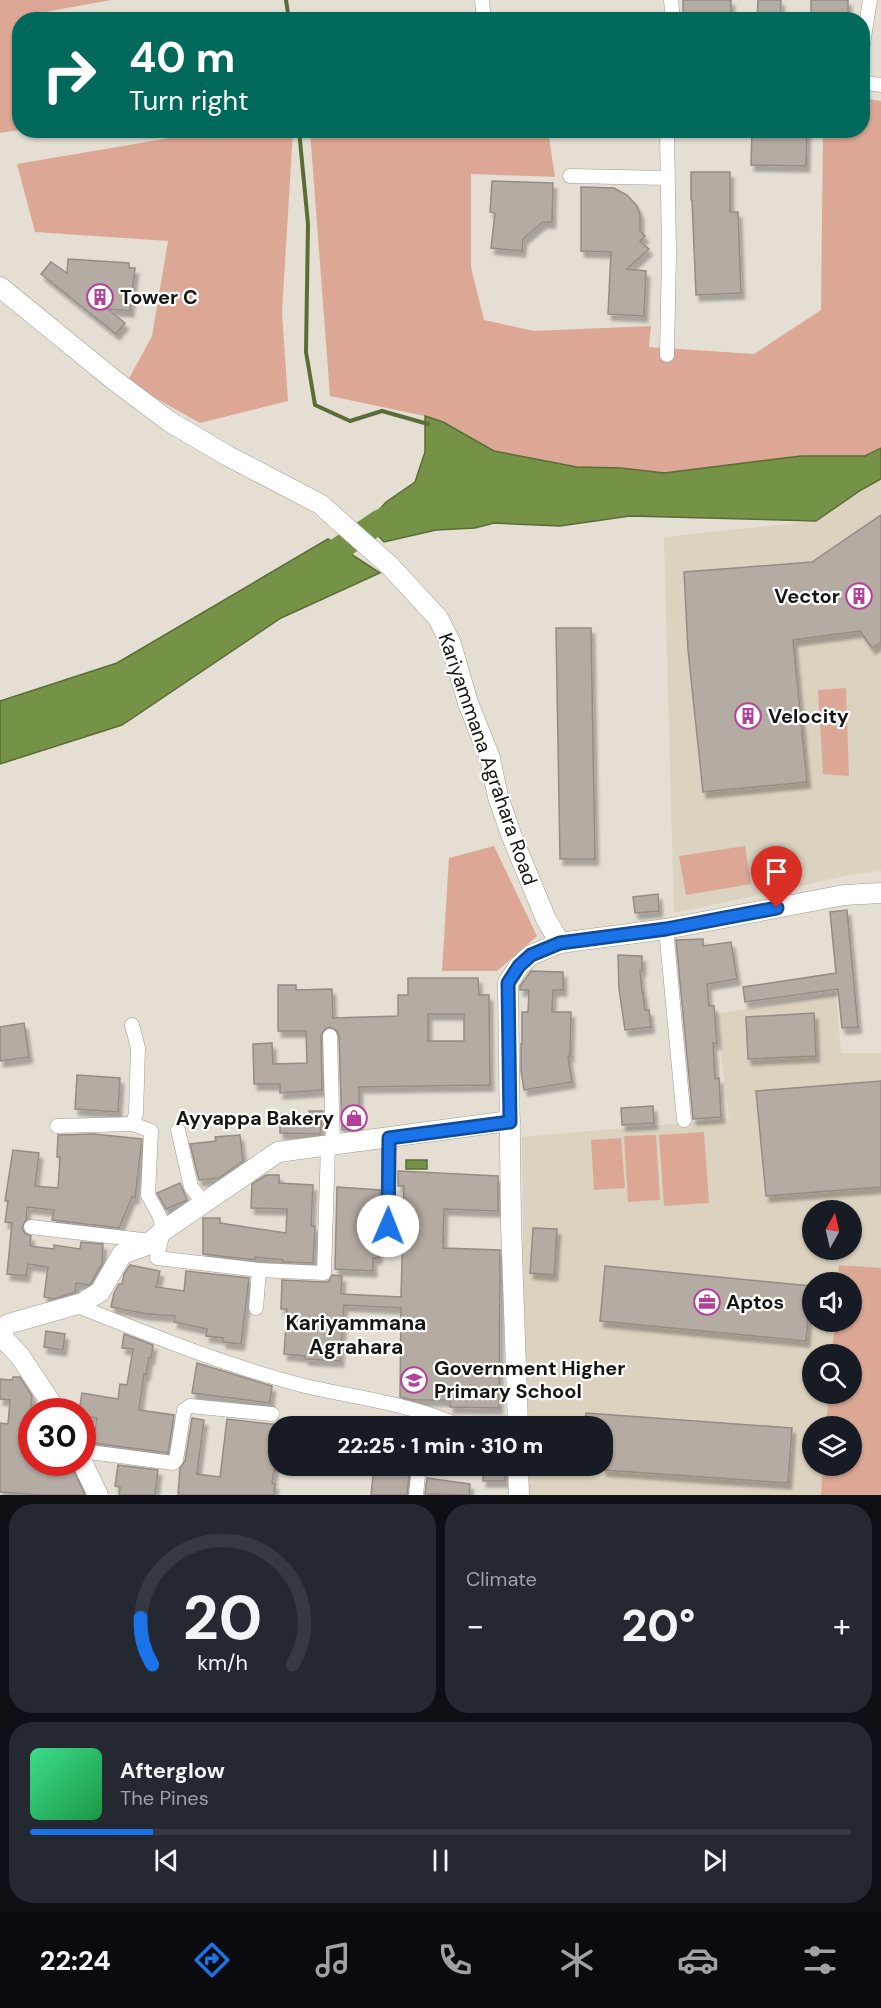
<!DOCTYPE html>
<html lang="en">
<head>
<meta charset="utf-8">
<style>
  :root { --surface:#171b24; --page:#242831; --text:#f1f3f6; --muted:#9ea1a6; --line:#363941; --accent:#1a73e8 }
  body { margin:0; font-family:"DM Sans",sans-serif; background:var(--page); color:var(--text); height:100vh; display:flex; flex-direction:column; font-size:22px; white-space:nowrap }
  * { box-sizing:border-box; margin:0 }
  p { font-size:20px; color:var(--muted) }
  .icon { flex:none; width:33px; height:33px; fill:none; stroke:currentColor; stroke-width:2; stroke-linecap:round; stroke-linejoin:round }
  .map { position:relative; height:1495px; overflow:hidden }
  .sheet { display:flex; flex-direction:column; gap:9px; padding:9px; background:#0d0f14; flex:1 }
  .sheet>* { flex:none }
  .top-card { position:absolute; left:12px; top:12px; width:858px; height:126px; border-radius:24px; box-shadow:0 2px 4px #0004; background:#00695c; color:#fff; overflow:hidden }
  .needle { width:39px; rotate:8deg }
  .fabs { position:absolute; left:802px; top:1200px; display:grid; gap:12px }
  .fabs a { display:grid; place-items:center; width:60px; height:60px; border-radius:50%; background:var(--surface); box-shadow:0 2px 4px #0004; font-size:30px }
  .speed { position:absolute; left:18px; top:1398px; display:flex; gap:12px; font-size:30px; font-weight:700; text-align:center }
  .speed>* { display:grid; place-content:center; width:78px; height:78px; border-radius:50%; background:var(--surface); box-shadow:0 2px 4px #0004; line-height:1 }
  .speed .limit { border:9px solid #d22; background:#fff; color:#111 }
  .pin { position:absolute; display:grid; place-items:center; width:51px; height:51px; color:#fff; margin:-62px -26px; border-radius:50% 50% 50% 0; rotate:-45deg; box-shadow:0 0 6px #0007 }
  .pin .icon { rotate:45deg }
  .me { position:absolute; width:66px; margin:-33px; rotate:1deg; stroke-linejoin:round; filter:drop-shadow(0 0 4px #0008) }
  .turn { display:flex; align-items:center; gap:21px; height:126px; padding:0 18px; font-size:27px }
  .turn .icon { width:78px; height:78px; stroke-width:2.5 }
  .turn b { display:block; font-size:42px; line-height:51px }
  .big { font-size:45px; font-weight:800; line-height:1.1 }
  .sheet .card { flex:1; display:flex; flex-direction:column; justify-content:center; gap:9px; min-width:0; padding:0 21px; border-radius:24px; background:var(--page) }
  .sheet .dial { align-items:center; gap:0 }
  .dial svg { height:156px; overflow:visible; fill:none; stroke:var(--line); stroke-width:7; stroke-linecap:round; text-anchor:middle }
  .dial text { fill:var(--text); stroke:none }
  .song { display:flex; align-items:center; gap:18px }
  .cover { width:72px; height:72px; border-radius:9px; background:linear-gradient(135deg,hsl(150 70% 55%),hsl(140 70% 35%)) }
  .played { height:6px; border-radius:3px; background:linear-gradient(90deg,var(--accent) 15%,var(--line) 15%) }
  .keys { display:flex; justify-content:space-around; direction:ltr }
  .heat { display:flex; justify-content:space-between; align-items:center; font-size:33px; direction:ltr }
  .sheet .tiles { flex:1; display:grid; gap:9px; grid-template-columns:1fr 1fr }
  .card:last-child { grid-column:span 2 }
  .trip { position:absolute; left:268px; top:1416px; width:345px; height:60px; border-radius:24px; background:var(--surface); box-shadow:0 2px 4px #0004; font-weight:800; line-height:60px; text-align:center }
  .tabs { display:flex; height:96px; justify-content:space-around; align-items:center; background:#090b0e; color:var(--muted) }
  .tabs .icon { width:42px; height:42px }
  .tabs .selected { color:var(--accent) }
  .tabs b { font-size:27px; color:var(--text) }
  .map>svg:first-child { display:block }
  .built { fill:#dbd2c0; fill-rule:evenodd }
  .green { fill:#dca895 }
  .water { fill:#769246; stroke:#5a6d36; stroke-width:1.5 }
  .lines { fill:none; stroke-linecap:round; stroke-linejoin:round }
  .stream { stroke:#5a6d36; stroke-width:4 }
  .river { stroke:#769246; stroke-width:24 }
  .building { fill:#b4aba3; stroke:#958c85; stroke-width:1.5; fill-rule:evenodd; filter:url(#shadow) }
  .street-casing { stroke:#a09b91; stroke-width:15 }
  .secondary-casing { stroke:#a09b91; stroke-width:21 }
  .street { stroke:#fff; stroke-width:14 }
  .secondary { stroke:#fff; stroke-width:20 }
  .route-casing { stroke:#114b97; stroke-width:15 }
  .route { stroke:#1a73e8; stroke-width:10 }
  .labels { text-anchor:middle; stroke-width:4.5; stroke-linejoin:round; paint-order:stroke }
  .poi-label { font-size:20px; font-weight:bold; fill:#181612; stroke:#fff; text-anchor:start }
  .street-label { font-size:20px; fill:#181612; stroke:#fff }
  .neighbourhood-label { font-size:21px; font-weight:bold; fill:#181612; stroke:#fff }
</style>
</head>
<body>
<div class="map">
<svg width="881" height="1495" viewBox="0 0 881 1495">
  <defs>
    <filter id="shadow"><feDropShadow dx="3.5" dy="6" stdDeviation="1.5" flood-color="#0004"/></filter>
  </defs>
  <rect width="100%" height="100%" fill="#e4ded3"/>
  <g class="built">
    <path d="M881 479V871L854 874 674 913 664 537 816 521 861 490Z"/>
    <path d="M836 993 841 1053H881V1495H526V1466H603V1426H525L522 1137 729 1119 716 1014ZM813 1210H852V1250H813ZM813 1282H852V1322H813ZM813 1354H852V1394H813ZM813 1426H852V1466H813Z"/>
  </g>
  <g class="green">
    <path d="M0 0H111L45 12V19L20 20 19 130 0 133Z"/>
    <path d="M863 98 881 101V448L865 456H801L664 473 621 468 577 467 494 451 443 422 425 416 330 396 310 131H548L555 177 471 174V267L484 320 534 331 651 326 649 347 754 354 821 310 823 131 862 130Z"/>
    <path d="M211 131H293L282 312 288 401 200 423 127 382 152 336 168 241 35 232 17 164Z"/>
    <path d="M846 688 849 776 823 774 818 690Z"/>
    <path d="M494 846 537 936 497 971H442L449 858Z"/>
    <path d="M745 846 751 884 686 895 679 856Z"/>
    <path d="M704 1132 709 1203 664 1206 659 1135Z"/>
    <path d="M656 1135 660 1200 628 1202 624 1136Z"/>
    <path d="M621 1138 625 1188 594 1190 591 1140Z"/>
    <path d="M839 1265 881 1268V1495H821L823 1466H852V1426H826L829 1394H852V1354H832L835 1322H852V1282H838Z"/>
  </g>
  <g class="water">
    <path d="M425 416 443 422 494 451 577 467 621 468 664 473 801 456H865L881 448V479L861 490 816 521 630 516 560 526 494 523 475 528 436 530 384 542 367 524 386 502 415 482 425 452Z"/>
    <path d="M328 539 380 573 281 618 122 725 0 764V701L117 663Z"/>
    <rect x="406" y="1160" width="21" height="9"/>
  </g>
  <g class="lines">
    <g class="stream">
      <path d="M286 0 289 20"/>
      <path d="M299 130 308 224 306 352 315 405 350 421 382 411 428 424"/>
    </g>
    <path class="river" d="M315 565 379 522 399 512"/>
  </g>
  <g class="building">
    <path d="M683 0H731V20H699V14H683Z"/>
    <path d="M758 0H781L780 20H757Z"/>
    <rect x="811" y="0" width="37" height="20"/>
    <path d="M752 130H807L806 166 751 165Z"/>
    <path d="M691 172H730V212H738L741 293 696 295 692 200H691Z"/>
    <path d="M492 181 553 183 552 222H543L523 239 522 251 491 248 495 213 490 212Z"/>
    <path d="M581 187 614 188 627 195 637 206 640 214V231L645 236 640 241 649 249 627 269 646 271 644 316 608 314 611 252 581 251Z"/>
    <path d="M68 259 129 263V268H135L130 311 108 309 125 323 116 334 41 274 51 262 67 273Z"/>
    <path d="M881 515V642L872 648 860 631 793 640 807 782 703 792 688 650 684 572 812 562Z"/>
    <path d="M556 628H591L595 859H560Z"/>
    <path d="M658 894 659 911 635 913 633 897Z"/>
    <path d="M847 910 858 1027 842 1028 838 989 745 1002 743 987 836 973 830 912Z"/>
    <path d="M703 939V946L731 942 737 979 707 984 709 1006H714L717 1043H713L715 1079 719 1078 721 1117 693 1119 676 940Z"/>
    <path d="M618 955 642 956V970H640L642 992H643L645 1010H649L651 1027 625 1030 619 989Z"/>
    <path d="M531 971 563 972V990H553L552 1012H571L570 1056H568L572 1082 524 1090 521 1071V1044H522V1012H528L529 990H520V986Z"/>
    <path d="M408 978H478L479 995H489L490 1085 359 1087V1129L342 1130 339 1036 337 1031 330 1027 325 1029 321 1036 322 1090 280 1093V1084H254L253 1044 272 1043 273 1064 307 1063 306 1031H278V985H296V990L332 989 333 1018 398 1016V995H408ZM428 1014H464V1041H428Z"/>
    <path d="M814 1013 816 1056 748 1059 746 1017Z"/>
    <path d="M24 1023 29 1057 0 1061V1027Z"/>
    <path d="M77 1075 120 1078 118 1112 75 1109Z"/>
    <path d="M881 1081V1187L766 1196 756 1091Z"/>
    <path d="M653 1106 654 1123 622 1125 621 1108Z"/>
    <path d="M309 1111H323L320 1134 280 1133V1114H309Z"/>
    <path d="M94 1134 142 1139 135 1198 132 1197 119 1228 52 1220 54 1210 27 1207 26 1220 22 1227 25 1234 31 1236 30 1246 54 1249V1245L80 1249 81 1242 103 1244 102 1264 91 1283 89 1285 76 1283 75 1292 54 1299 44 1297 48 1267 28 1264 26 1276 7 1274 12 1223 5 1222 8 1201H5L13 1150 39 1153 35 1186 58 1188 60 1157H57L58 1135Z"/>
    <path d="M240 1135 243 1161 219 1178 199 1180 190 1144 216 1141 215 1137Z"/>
    <path d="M398 1171 498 1176V1211L444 1209 443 1248 500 1250 499 1408 450 1407V1400H412L400 1397 401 1308 344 1305 340 1361 305 1359V1356L284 1354 287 1309H281L282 1280 324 1282 329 1281 332 1275 342 1276 341 1294 401 1297 404 1186H398Z"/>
    <path d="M266 1175H279V1183L313 1185 311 1226H315L313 1263 283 1262V1260L255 1257V1260L203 1254V1218H220V1223L286 1233 287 1209 251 1208 252 1184Z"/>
    <path d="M180 1183 187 1200 166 1209 157 1193Z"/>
    <path d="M337 1187 380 1190 378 1258H373V1271L335 1269Z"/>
    <path d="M533 1228 557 1229 554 1275 530 1273Z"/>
    <path d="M130 1265 160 1271 156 1287 184 1291 186 1271 249 1278 241 1344 223 1342V1338L206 1336 207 1329 174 1322 175 1316 147 1314 111 1307 114 1293 119 1284H122L124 1274Z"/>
    <path d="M605 1266 811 1286 806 1341 600 1321Z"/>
    <path d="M46 1331 65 1334 63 1350 44 1347Z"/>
    <path d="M124 1334 153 1345 151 1358H149L146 1375 144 1374 139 1410 174 1415 168 1453 93 1443 97 1418 82 1416V1412H79L82 1393 118 1399 120 1384 127 1385 133 1349 122 1348Z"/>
    <path d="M197 1363 272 1386 270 1403 192 1393Z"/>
    <path d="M13 1377H20L32 1396 29 1426H32V1462H70L85 1495H40L0 1492V1423L8 1424 10 1400 0 1399V1379L12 1380Z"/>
    <path d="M586 1413 792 1428 788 1483 603 1470V1426H585Z"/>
    <path d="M192 1418 204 1420 197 1474 220 1477 227 1419 279 1425 278 1448 272 1483 275 1484 274 1495H178L180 1468 185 1461Z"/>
    <path d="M118 1465 158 1470 155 1495H119L120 1487 115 1486Z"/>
    <path d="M374 1466H410L407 1495H371Z"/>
    <rect x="483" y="1466" width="22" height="15"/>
    <path d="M427 1478 470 1484 469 1495 425 1494Z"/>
  </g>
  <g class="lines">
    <g class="street-casing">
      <g id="street">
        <path d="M482 0 484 20"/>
        <path d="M671 0 673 20"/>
        <path d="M862 50 870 0"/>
        <path d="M862 82 881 85"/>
        <path d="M667 130 669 253 667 355"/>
        <path d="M570 176 667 178"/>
        <path d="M666 929 684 1120"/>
        <path d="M132 1025 138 1048 136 1113 133 1124"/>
        <path d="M330 1036 333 1145"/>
        <path d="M57 1126 133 1124 151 1131 148 1195 160 1217 163 1231 157 1258 259 1270 324 1273 328 1146"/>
        <path d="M178 1130 191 1187 204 1203"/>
        <path d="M31 1227 151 1241"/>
        <path d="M388 1248 389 1138"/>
        <path d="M75 1305C151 1335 226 1366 305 1386 357 1398 411 1404 460 1426"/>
        <path d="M256 1308 259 1270"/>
        <path d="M82 1451 173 1463 176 1460 184 1410 190 1406 272 1414"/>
        <path d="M416 1495 419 1466"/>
      </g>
    </g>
    <g class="secondary-casing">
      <g id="secondary">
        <path d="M0 287 114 380 170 422 228 456 320 504 390 566 438 618 451 644 468 703 490 758 498 797 512 837 546 919 560 943"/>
        <path d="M57 1412 20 1356 2 1337 4 1329 8 1324 82 1303 100 1292 122 1254 147 1245 163 1231 278 1152 510 1121"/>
        <path d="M518 1426 511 1224 508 983 519 966 531 955 560 943 666 929 844 895 881 893"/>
        <path d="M82 1462 98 1495"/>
        <path d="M518 1466 519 1495"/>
      </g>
    </g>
    <use href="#street" class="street"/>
    <use href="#secondary" class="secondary"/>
  </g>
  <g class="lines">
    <g class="route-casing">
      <path id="route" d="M388 1226 389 1138 510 1122 508 983 519 966 531 955 560 943 666 929 777 908"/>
    </g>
    <use href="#route" class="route"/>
  </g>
  <defs>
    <g id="building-ring" transform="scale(1.35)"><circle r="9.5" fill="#fff" stroke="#b3409a" stroke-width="1.5"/><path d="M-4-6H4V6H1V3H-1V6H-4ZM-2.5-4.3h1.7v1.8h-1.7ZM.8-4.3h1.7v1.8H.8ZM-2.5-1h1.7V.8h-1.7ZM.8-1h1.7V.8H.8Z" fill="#b3409a"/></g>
    <g id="shop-ring" transform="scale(1.35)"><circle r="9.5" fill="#fff" stroke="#b3409a" stroke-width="1.5"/><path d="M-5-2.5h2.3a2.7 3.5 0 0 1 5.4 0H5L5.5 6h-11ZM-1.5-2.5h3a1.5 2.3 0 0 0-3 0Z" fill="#b3409a"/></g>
    <g id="office-ring" transform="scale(1.35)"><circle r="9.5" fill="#fff" stroke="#b3409a" stroke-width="1.5"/><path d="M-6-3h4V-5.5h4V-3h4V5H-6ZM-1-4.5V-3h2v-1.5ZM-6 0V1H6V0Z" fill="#b3409a"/></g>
    <g id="school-ring" transform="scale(1.35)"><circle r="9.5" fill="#fff" stroke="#b3409a" stroke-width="1.5"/><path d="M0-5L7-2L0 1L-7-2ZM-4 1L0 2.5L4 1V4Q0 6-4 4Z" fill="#b3409a"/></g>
  </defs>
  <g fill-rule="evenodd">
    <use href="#building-ring" x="100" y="297"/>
    <use href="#building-ring" x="859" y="596"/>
    <use href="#building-ring" x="748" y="716"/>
    <use href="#shop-ring" x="354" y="1118"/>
    <use href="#office-ring" x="707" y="1302"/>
    <use href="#school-ring" x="414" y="1380"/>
  </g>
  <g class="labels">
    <g class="poi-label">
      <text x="120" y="304">Tower C</text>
      <text x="840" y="603" text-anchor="end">Vector</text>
      <text x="768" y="723">Velocity</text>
      <text x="334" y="1125" text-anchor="end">Ayyappa Bakery</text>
      <text x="726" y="1309">Aptos</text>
      <text x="434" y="1375">Government Higher<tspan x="434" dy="23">Primary School</tspan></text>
    </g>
    <g class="street-label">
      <text transform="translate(488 759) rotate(71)" y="7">Kariyammana Agrahara Road</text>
    </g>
    <g class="neighbourhood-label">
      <text x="356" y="1330">Kariyammana<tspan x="356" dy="24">Agrahara</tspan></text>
    </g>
  </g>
</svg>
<div class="fabs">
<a><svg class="needle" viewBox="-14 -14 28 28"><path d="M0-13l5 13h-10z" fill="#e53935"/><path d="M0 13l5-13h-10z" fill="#9ea1a6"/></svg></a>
<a><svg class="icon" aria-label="sound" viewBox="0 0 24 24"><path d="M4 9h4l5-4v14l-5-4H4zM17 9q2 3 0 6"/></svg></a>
<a><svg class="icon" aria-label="search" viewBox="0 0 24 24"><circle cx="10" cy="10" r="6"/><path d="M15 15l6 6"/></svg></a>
<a><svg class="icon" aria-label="layers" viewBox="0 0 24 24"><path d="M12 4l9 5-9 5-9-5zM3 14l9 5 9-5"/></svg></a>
</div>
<div class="speed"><div class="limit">30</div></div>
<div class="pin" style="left:777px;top:908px;background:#d93025"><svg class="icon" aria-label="arrive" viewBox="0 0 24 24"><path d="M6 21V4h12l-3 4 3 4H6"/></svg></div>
<svg class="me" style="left:388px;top:1226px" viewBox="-20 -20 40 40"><circle r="19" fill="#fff"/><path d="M0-13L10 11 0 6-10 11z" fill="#1a73e8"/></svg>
<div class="trip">22:25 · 1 min · 310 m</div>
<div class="top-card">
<div class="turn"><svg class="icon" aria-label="right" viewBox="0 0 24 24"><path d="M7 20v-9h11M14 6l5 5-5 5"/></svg><div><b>40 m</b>Turn right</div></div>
</div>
</div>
<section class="sheet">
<div class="tiles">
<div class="card dial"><svg viewBox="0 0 100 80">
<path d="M14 69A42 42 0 1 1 86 69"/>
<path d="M14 69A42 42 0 0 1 8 45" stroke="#1a73e8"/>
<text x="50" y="56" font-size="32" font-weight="700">20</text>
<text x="50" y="72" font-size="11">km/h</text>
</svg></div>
<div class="card"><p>Climate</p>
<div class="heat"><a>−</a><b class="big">20°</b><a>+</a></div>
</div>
<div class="card">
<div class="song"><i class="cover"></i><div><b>Afterglow</b><p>The Pines</p></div></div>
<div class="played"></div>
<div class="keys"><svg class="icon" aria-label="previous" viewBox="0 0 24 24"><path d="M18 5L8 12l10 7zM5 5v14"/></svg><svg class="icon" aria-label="pause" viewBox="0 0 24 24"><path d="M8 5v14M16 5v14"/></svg><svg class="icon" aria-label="next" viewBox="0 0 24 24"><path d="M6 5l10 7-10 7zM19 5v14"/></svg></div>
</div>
</div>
</section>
<nav class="tabs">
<b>22:24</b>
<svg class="icon selected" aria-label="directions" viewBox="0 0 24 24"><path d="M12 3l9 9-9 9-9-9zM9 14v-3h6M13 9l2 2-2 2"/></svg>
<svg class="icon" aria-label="music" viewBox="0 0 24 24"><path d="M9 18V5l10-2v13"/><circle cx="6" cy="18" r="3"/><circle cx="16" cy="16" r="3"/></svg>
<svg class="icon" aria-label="phone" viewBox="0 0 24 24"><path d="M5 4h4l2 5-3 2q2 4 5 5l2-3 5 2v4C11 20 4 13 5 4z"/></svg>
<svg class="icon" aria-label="climate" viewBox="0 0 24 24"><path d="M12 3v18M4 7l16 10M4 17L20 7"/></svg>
<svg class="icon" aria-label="car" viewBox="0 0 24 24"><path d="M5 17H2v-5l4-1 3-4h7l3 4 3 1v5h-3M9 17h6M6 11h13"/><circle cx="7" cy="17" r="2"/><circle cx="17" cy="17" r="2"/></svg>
<svg class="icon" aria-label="filters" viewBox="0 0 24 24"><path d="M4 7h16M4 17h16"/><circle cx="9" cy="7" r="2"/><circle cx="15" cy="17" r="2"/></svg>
</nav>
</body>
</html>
